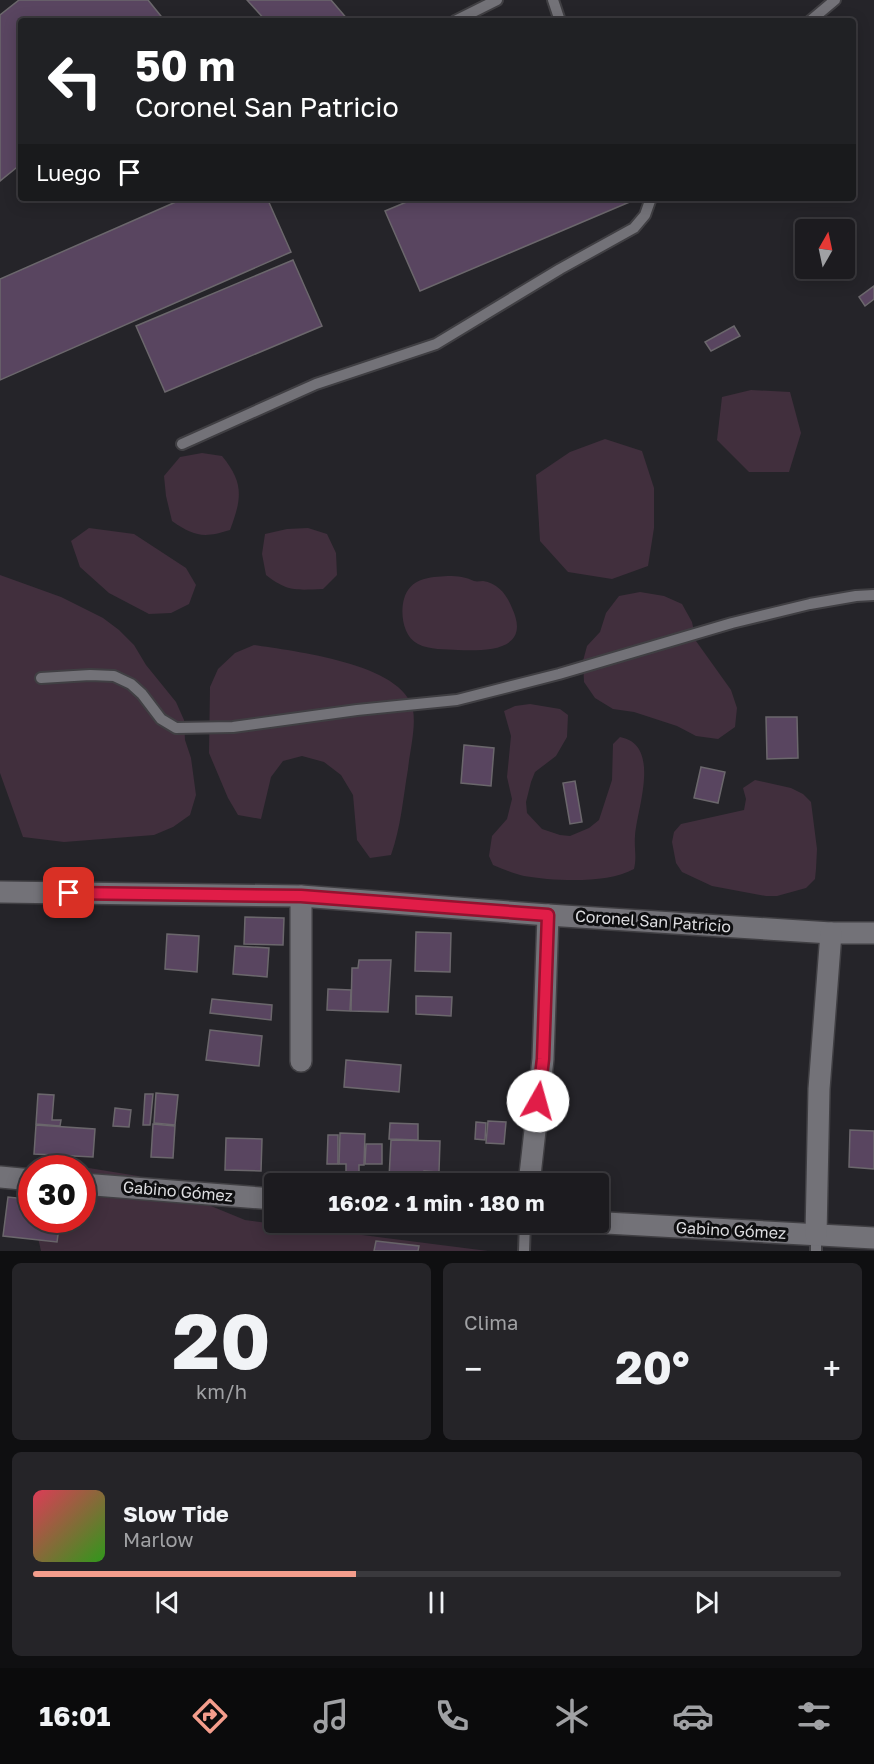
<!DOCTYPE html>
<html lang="es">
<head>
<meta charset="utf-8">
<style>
  :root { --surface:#1c1b1f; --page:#252428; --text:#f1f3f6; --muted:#a0a1a4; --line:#3a393d; --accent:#f49d8c }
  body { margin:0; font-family:"Golos Text",sans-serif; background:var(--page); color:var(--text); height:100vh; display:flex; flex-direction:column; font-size:22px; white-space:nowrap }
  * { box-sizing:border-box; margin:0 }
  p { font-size:20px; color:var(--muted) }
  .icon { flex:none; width:33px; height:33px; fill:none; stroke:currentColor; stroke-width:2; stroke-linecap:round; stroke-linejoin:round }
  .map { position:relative; height:1251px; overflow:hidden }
  .drawer { display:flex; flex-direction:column; gap:12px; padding:12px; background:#0f0f11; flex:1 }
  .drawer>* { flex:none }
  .guide { position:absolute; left:18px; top:18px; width:838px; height:183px; border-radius:6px; box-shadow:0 3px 15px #0003,0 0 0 2px var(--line); background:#202124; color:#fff; overflow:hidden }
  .needle { width:39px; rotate:9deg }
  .tools { position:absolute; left:795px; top:219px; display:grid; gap:12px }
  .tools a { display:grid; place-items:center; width:60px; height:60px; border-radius:6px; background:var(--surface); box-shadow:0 3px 15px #0003,0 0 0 2px var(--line); font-size:30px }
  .speed { position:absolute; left:18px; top:1155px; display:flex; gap:12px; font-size:30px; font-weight:700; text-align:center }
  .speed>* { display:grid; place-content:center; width:78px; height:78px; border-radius:50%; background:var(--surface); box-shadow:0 3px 15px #0003,0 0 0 2px var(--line); line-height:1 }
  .speed .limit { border:9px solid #d22; background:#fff; color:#111 }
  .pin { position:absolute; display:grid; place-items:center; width:51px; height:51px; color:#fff; margin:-26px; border-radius:12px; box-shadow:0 3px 9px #0006 }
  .me { position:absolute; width:66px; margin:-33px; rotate:7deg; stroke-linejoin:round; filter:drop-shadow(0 0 4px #0008) }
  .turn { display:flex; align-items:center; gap:21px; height:126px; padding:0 18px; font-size:27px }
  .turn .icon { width:78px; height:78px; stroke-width:2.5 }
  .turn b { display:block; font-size:42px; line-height:51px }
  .then { display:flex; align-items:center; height:57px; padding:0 18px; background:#0003; gap:12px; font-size:22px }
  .big { font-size:45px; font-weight:700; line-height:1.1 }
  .drawer .widget { flex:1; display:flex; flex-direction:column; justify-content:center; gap:9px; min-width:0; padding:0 21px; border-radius:9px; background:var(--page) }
  .drawer .dial { align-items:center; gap:0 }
  .dial b { font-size:78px; line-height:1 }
  .song { display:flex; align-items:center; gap:18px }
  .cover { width:72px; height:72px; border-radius:9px; background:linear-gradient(135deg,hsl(350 70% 55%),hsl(110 70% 35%)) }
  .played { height:6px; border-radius:3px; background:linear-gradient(90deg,var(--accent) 40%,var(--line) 40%) }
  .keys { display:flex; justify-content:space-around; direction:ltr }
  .heat { display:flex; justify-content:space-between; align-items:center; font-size:33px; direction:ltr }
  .drawer .tiles { flex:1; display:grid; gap:12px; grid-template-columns:1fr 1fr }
  .widget:last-child { grid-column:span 2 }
  .trip { position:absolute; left:264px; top:1173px; width:345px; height:60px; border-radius:6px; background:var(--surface); box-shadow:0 3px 15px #0003,0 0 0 2px var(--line); font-weight:700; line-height:60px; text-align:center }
  .dock { display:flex; height:96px; justify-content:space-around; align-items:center; background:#0b0b0c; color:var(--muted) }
  .dock .icon { width:42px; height:42px }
  .dock .on { color:var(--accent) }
  .dock b { font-size:27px; color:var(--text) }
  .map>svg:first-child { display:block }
  .green { fill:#412f3d }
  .building { fill:#594560; stroke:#6b676c; stroke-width:1.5 }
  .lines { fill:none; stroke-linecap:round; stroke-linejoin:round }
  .lane-casing { stroke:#403f43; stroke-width:14 }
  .street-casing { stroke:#403f43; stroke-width:24 }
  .lane { stroke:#737278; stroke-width:10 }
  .street { stroke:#737278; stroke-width:21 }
  .route-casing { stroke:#92132f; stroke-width:15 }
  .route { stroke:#e11d48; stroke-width:10 }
  .labels { text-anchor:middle; stroke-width:6; stroke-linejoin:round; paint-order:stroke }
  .street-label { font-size:16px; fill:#dddde0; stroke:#0e0e10 }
</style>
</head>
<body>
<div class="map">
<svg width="874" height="1251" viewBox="0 0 874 1251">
  <rect width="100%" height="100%" fill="#252429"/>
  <g class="green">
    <path d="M751 390 790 392 801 433 789 472H749L717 440 722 397Z"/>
    <path d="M605 439 642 451 654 488V528L648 566 612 579 568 572 540 541 536 475 570 452Z"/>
    <path d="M202 453 222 456C244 483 242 498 230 530 204 538 195 537 172 521L166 496 164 476 180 457Z"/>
    <path d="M89 528 134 534 186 568 196 585 189 604 171 613 149 614 109 593 80 567 71 541Z"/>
    <path d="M308 528 327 534 336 553 337 575 323 589C296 590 288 592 266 575L262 554 265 534 287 529Z"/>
    <path d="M0 575 61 597 103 618 119 630 134 645 146 665 176 702 184 720 185 740 191 758 196 795 190 815 173 827 154 835 64 842 23 837 0 773Z"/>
    <path d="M448 576C458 576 466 577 474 581 477 582 480 581 483 581 498 583 507 595 512 608 532 651 487 651 458 650 446 649 429 650 418 644 403 637 400 613 404 599 410 578 429 577 448 576Z"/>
    <path d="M640 592 664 596 682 604 692 622 696 641 731 690 737 708 735 727 718 739 696 736 677 726 634 712 613 709 595 698 584 682 583 661 587 646 600 632 606 613 619 596Z"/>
    <path d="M254 645C292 651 404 663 413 710 416 728 410 750 408 769 403 798 401 827 391 855L370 858 357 840 353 795 341 775 324 762 302 756 283 761 271 777 261 819 238 815 228 798 209 753 210 687 218 669 235 653Z"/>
    <path d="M530 704 560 709 568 715 567 737 556 756 535 772 531 782 526 802 527 813 542 829 560 835 570 836 589 828 599 820 612 780 613 744 620 737C662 745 637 808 635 836 634 848 637 857 634 869 607 884 554 881 524 876 514 874 503 869 493 865L489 856 492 836 507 819 512 799 507 777 511 736 504 711 515 706Z"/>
    <path d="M755 780 791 788 803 794 811 802 817 849 816 869 815 879 806 888 777 896H766L712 886 682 872 676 863 672 842 674 832 681 824 744 810 746 799 743 788Z"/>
    <path d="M58 1163 138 1176 245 1220 488 1251H41L34 1220H82V1168H52Z"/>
  </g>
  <g class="building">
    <path d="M19 0H148L165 21H21V164L0 181V15Z"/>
    <path d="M247 0H331L349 21H266Z"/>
    <path d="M177 198H267L291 252 0 380V279L178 201Z"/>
    <path d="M416 198H639L420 291 385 211Z"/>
    <path d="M293 260 322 326 165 392 136 326Z"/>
    <path d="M874 286V299L865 306 859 297Z"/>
    <path d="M734 326 740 336 711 351 705 342Z"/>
    <path d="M766 717H797L798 758 767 759Z"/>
    <path d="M464 745 494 748 491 786 461 783Z"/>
    <path d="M701 767 725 772 718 803 694 798Z"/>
    <path d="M575 781 582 822 570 824 563 783Z"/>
    <path d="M245 917 284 918 283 945 244 944Z"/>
    <path d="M416 932 451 933 450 972 415 971Z"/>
    <path d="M167 934 199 936 197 972 165 969Z"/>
    <path d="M235 946 269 948 267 977 233 974Z"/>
    <path d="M359 960H391L388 1012 351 1011 352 968H358Z"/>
    <path d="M328 989 351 990 350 1011 327 1010Z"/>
    <path d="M416 996 452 997 451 1016 416 1014Z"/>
    <path d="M212 999 272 1005 271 1020 210 1013Z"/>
    <path d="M210 1030 262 1036 259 1066 206 1060Z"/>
    <path d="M346 1060 401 1065 399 1092 344 1087Z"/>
    <path d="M156 1093 178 1095 175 1125 154 1123Z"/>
    <path d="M38 1094 54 1095 52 1120H61L60 1126 36 1124Z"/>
    <path d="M145 1094H153L150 1125H143Z"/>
    <path d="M115 1108 131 1110 129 1127 113 1126Z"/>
    <path d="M488 1121 506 1122 504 1144 486 1143Z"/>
    <path d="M476 1122 486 1123 485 1140 475 1139Z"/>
    <path d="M390 1123 418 1124V1140L389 1139Z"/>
    <path d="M153 1124 175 1126 173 1158 151 1157Z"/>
    <path d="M36 1125 95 1129 93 1157 34 1154Z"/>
    <path d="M850 1130 874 1131V1169L849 1167Z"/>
    <path d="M340 1133 365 1134 364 1165H359V1175H346V1164H339Z"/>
    <path d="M328 1135H338V1164H327Z"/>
    <path d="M226 1138 262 1139 261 1171 225 1170Z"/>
    <path d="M391 1140 440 1141 439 1172 424 1171 423 1179 389 1178Z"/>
    <path d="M366 1144H382V1164H365Z"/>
    <path d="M424 1172 453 1173V1184L424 1183Z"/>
    <path d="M27 1187H32V1220H60L57 1242 3 1236 8 1197 26 1199Z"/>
    <path d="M376 1241 419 1246 418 1251H374Z"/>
  </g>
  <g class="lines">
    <g class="lane-casing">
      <g id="lane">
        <path d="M553 0 560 21"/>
        <path d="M455 21 497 0"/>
        <path d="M810 21 835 0"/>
        <path d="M182 444 316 384 436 344 560 269 634 228 645 215 651 198"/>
        <path d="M41 678 90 675 114 676 131 684 142 694 161 719 176 728 233 727 357 710 457 700 559 674 732 623 810 604 856 596 874 595"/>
        <path d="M524 1251 525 1222"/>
        <path d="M816 1251V1235"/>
      </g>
    </g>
    <g class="street-casing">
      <g id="street">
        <path d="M0 892 301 896 548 915 831 933H874"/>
        <path d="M301 1061V896"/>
        <path d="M0 1177 32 1180"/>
        <path d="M82 1184 274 1199"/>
        <path d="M529 1184 543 1059 548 915"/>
        <path d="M588 1222 874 1238"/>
        <path d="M816 1235 819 1089 831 933"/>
      </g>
    </g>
    <use href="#lane" class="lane"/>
    <use href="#street" class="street"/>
  </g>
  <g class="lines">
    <g class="route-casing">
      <path id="route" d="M69 893 301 896 548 915 543 1059 538 1101"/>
    </g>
    <use href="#route" class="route"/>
  </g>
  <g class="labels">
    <g class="street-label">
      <text transform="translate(653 921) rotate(4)" y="6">Coronel San Patricio</text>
      <text transform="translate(178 1191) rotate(5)" y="6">Gabino Gómez</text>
      <text transform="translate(731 1230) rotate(3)" y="6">Gabino Gómez</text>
    </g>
  </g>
</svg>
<div class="tools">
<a><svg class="needle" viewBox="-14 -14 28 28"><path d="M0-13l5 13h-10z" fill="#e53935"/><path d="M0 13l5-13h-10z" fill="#a0a1a4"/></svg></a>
</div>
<div class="speed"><div class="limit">30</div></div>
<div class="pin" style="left:69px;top:893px;background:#d93025"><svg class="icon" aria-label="arrive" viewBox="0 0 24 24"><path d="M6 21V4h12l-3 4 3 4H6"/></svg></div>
<svg class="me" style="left:538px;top:1101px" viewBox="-20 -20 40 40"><circle r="19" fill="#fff"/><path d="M0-13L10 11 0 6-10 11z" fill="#e11d48"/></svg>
<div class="trip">16:02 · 1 min · 180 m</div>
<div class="guide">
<div class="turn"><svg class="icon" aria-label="left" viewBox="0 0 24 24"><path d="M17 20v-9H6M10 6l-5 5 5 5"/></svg><div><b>50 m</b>Coronel San Patricio</div></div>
<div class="then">Luego<svg class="icon" aria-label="arrive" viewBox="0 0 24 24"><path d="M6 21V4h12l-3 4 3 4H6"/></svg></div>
</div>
</div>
<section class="drawer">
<div class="tiles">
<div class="widget dial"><b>20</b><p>km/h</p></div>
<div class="widget"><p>Clima</p>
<div class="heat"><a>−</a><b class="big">20°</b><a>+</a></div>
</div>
<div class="widget">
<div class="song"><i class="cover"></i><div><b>Slow Tide</b><p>Marlow</p></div></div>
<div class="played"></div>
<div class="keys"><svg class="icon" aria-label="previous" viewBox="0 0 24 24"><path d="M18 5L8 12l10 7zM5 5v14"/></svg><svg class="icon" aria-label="pause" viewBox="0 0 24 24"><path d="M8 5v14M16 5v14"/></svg><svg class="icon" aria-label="next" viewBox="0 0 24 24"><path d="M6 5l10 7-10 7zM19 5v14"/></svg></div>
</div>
</div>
</section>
<nav class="dock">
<b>16:01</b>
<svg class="icon on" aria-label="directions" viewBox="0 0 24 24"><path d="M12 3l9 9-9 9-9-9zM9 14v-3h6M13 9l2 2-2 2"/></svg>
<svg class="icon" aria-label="music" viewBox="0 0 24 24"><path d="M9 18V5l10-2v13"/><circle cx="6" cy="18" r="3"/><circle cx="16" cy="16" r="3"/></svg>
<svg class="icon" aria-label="phone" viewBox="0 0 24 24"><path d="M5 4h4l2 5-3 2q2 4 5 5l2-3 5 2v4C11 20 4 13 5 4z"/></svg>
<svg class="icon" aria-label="climate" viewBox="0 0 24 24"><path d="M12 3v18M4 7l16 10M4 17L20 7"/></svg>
<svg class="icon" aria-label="car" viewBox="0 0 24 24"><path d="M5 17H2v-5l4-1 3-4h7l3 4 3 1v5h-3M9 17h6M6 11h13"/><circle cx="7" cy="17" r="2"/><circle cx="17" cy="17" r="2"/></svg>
<svg class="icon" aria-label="filters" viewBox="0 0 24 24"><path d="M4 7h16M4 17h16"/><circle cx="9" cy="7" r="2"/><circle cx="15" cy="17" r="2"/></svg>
</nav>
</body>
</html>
